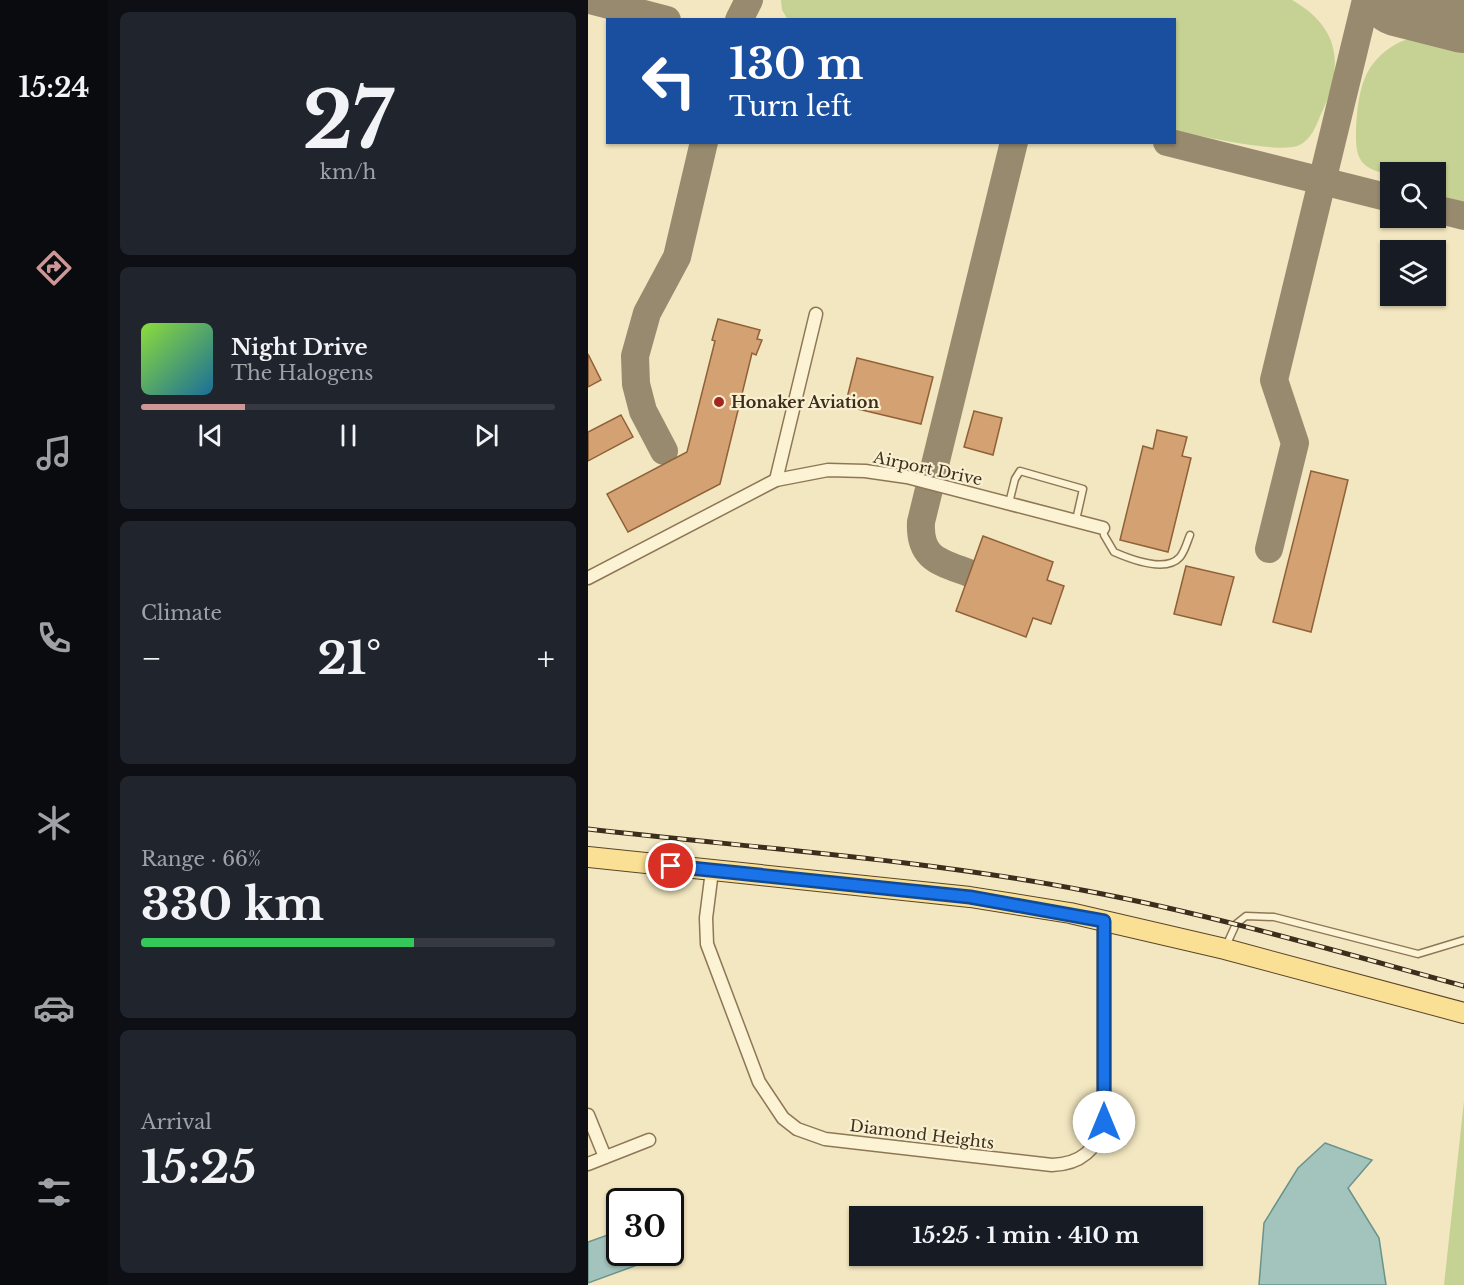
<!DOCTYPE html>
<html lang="en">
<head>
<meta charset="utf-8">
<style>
  :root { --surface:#171b24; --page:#20242c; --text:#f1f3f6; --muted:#9ea1a6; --line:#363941; --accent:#ce9796 }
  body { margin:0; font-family:"Libre Baskerville",serif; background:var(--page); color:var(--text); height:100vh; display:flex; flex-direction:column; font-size:22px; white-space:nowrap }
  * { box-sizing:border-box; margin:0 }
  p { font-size:20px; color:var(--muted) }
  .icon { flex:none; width:33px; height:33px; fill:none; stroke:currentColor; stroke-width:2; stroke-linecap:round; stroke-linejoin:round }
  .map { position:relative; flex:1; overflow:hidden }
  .sheet { display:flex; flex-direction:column; gap:12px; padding:12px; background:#0d0f14; width:480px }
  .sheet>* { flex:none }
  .top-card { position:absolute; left:18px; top:18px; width:570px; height:126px; border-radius:0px; box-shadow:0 2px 4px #0004; background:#1a4fa0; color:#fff; overflow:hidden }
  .controls { position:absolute; left:792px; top:162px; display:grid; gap:12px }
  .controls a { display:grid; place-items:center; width:66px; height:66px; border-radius:0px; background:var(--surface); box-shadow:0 2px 4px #0004; font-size:30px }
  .speed { position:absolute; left:18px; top:1188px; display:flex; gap:12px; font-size:30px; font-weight:700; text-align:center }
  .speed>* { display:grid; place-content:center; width:78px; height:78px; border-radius:50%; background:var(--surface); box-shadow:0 2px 4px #0004; line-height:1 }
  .speed .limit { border:3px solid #111; border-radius:9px; background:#fff; color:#111 }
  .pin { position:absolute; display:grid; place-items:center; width:51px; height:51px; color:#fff; margin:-26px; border:3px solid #fff; border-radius:50%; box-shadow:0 2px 6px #0007 }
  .me { position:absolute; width:66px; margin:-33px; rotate:0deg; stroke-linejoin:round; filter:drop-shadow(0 0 4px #0008) }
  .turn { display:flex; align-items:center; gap:21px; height:126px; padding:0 24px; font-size:27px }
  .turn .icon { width:78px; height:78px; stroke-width:2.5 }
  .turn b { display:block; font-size:42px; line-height:51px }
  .big { font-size:45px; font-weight:800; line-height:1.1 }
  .sheet .widget { flex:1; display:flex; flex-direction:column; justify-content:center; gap:9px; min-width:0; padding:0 21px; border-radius:9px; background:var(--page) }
  .sheet .dial { align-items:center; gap:0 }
  .dial b { font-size:78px; line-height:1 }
  .song { display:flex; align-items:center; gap:18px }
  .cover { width:72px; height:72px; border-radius:9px; background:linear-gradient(135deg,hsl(90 70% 55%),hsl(200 70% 35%)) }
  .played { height:6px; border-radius:3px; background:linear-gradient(90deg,var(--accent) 25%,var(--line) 25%) }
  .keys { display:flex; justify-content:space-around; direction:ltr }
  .heat { display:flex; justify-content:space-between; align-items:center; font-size:33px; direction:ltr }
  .charge { height:9px; border-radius:4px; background:linear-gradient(90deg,#34c759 66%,var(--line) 0) }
  .trip { position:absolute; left:261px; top:1206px; width:354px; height:60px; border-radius:0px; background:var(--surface); box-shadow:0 2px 4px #0004; font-weight:800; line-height:60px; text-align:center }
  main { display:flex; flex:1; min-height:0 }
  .dock { display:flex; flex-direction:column; width:108px; justify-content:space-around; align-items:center; background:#090b0e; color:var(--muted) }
  .dock .icon { width:42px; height:42px }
  .dock .current { color:var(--accent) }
  .dock b { font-size:27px; color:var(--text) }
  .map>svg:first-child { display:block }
  .green { fill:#c6d293 }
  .water { fill:#a3c4bd; stroke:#69938c; stroke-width:1.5 }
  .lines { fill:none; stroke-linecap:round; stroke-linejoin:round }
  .taxiway { stroke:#978a6e; stroke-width:28 }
  .runway { stroke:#978a6e; stroke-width:72 }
  .building { fill:#d4a172; stroke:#8f6139; stroke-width:1.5 }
  .lane-casing { stroke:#8e7756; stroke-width:9 }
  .street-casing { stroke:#8e7756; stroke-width:15 }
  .primary-casing { stroke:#5b442b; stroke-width:22 }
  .lane { stroke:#fcf3d4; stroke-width:6 }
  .street { stroke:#fcf3d4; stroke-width:12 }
  .primary { stroke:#fae094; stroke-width:20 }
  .rail-casing { stroke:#3c2d1c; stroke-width:5 }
  .rail { stroke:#f9f0d1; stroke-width:3; stroke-dasharray:9; stroke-linecap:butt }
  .route-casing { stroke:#114b97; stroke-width:15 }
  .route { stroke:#1a73e8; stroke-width:10 }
  .poi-dot { fill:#a32720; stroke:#f9f0d1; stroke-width:2 }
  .labels { text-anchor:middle; stroke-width:4.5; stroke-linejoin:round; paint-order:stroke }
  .poi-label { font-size:16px; font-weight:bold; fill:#3c2d1c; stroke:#f9f0d1; text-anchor:start }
  .street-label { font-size:16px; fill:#3c2d1c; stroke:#f9f0d1 }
</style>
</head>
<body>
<main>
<nav class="dock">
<b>15:24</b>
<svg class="icon current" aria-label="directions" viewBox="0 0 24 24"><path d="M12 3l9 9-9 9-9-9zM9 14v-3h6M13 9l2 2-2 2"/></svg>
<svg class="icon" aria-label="music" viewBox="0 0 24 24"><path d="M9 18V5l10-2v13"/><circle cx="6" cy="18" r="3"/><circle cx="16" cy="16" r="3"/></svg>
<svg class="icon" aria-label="phone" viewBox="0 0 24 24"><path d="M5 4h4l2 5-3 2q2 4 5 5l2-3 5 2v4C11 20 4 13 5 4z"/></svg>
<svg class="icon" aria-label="climate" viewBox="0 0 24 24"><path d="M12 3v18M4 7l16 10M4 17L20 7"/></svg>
<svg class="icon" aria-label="car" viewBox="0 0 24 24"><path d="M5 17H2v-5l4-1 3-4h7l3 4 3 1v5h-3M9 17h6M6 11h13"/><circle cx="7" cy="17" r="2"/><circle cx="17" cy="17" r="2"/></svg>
<svg class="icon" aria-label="filters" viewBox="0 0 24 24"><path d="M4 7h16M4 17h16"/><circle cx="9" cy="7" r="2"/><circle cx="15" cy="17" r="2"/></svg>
</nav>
<section class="sheet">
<div class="widget dial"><b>27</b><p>km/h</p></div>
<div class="widget">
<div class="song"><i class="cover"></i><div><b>Night Drive</b><p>The Halogens</p></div></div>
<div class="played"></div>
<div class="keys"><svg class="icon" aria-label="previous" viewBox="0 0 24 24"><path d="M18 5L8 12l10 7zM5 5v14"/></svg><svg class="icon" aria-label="pause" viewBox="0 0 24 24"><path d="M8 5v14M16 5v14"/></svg><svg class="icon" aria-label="next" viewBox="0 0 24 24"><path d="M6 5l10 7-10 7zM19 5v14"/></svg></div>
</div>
<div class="widget"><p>Climate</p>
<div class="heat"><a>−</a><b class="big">21°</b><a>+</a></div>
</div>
<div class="widget"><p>Range · 66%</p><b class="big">330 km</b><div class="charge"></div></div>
<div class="widget"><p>Arrival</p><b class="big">15:25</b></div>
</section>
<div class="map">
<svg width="876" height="1285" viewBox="0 0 876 1285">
  <rect width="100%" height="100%" fill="#f2e7c0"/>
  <g class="green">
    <path d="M193 0H704C753 28 756 66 733 114 728 126 723 141 709 146 688 153 610 136 587 130L586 20H200L194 10Z"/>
    <path d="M860 37 876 41V202L848 194V172H802V176C795 173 783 170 777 165 767 156 768 142 768 130 770 93 774 62 810 43 826 35 843 37 860 37Z"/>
    <path d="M876 1101V1285H856Z"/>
  </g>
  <g class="water">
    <path d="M737 1143 784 1160 760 1188 791 1238 798 1285H671L676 1223 710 1168Z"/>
    <path d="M31 1231 32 1252 82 1253 0 1283V1242Z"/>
  </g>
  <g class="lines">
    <g class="taxiway">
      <path d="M2 0 79 20"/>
      <path d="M151 20 161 0"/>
      <path d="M579 142 802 198"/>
      <path d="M848 209 876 216"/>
      <path d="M76 451 55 411 48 384 47 356 59 313 89 257 116 142"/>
      <path d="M681 549 707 443 686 380 778 0"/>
      <path d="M381 573C352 562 331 559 333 522L426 142"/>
    </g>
    <path class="runway" d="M809 0 876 17"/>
  </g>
  <g class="building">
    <path d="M130 319 172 330 169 339 174 340 168 355 164 353 132 484 40 532 19 494 99 452 127 341 124 340Z"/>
    <path d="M0 354 13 380 0 387Z"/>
    <path d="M269 358 345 377 333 424 257 406Z"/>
    <path d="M386 411 414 418 405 455 376 447Z"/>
    <path d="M33 415 45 437 0 461V432Z"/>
    <path d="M569 430 599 437 594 456 603 458 580 552 532 540 555 446 565 449Z"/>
    <path d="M723 471 760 480 723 632 685 622Z"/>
    <path d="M395 536 465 562 459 580 476 586 463 624 445 618 438 637 368 611Z"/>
    <path d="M598 566 646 577 633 625 586 614Z"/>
  </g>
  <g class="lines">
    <g class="lane-casing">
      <g id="lane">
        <path d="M421 503 427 479 432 471 495 489 488 520"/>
        <path d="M515 528 516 535 526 552C542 559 578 573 592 557 597 551 599 542 602 535"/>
        <path d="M638 946 648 924 658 916 686 917 830 954 876 940"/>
      </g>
    </g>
    <g class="street-casing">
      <g id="street">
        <path d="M188 480 228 314"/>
        <path d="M0 578 188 480 240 470 277 471 319 477 515 528"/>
        <path d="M124 871 118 918 119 944 171 1082 195 1118 209 1129 237 1139 464 1165C493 1164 509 1150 516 1122V921"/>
        <path d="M0 1115 17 1157"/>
        <path d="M0 1164 61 1140"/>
      </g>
    </g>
    <g class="primary-casing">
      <path id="primary" d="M0 857 382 897 482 913 637 949 876 1013"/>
    </g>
    <use href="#lane" class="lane"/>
    <use href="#street" class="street"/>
    <use href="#primary" class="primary"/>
    <g class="rail-casing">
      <path id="rail" d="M0 829C166 848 334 859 499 891 626 915 751 952 876 986"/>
    </g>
    <use href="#rail" class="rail"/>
  </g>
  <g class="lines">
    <g class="route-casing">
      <path id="route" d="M83 866 382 897 516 921V1122"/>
    </g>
    <use href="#route" class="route"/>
  </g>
  <circle class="poi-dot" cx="131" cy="402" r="6"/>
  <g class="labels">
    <g class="poi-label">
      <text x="143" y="408">Honaker Aviation</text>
    </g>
    <g class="street-label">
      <text transform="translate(340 468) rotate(12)" y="6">Airport Drive</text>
      <text transform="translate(334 1134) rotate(7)" y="6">Diamond Heights</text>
    </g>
  </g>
</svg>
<div class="controls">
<a><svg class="icon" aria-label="search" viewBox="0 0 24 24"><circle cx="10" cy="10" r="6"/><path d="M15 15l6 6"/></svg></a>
<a><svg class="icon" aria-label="layers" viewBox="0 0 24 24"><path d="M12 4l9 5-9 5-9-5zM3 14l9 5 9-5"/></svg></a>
</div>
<div class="speed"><div class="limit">30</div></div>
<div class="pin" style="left:83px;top:866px;background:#d93025"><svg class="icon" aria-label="arrive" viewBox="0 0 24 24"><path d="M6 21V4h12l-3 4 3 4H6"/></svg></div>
<svg class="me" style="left:516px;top:1122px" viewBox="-20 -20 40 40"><circle r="19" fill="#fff"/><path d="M0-13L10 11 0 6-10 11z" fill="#1a73e8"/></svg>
<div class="trip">15:25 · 1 min · 410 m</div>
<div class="top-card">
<div class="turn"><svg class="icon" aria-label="left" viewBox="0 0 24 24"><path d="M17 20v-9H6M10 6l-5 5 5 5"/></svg><div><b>130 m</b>Turn left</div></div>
</div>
</div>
</main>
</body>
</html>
